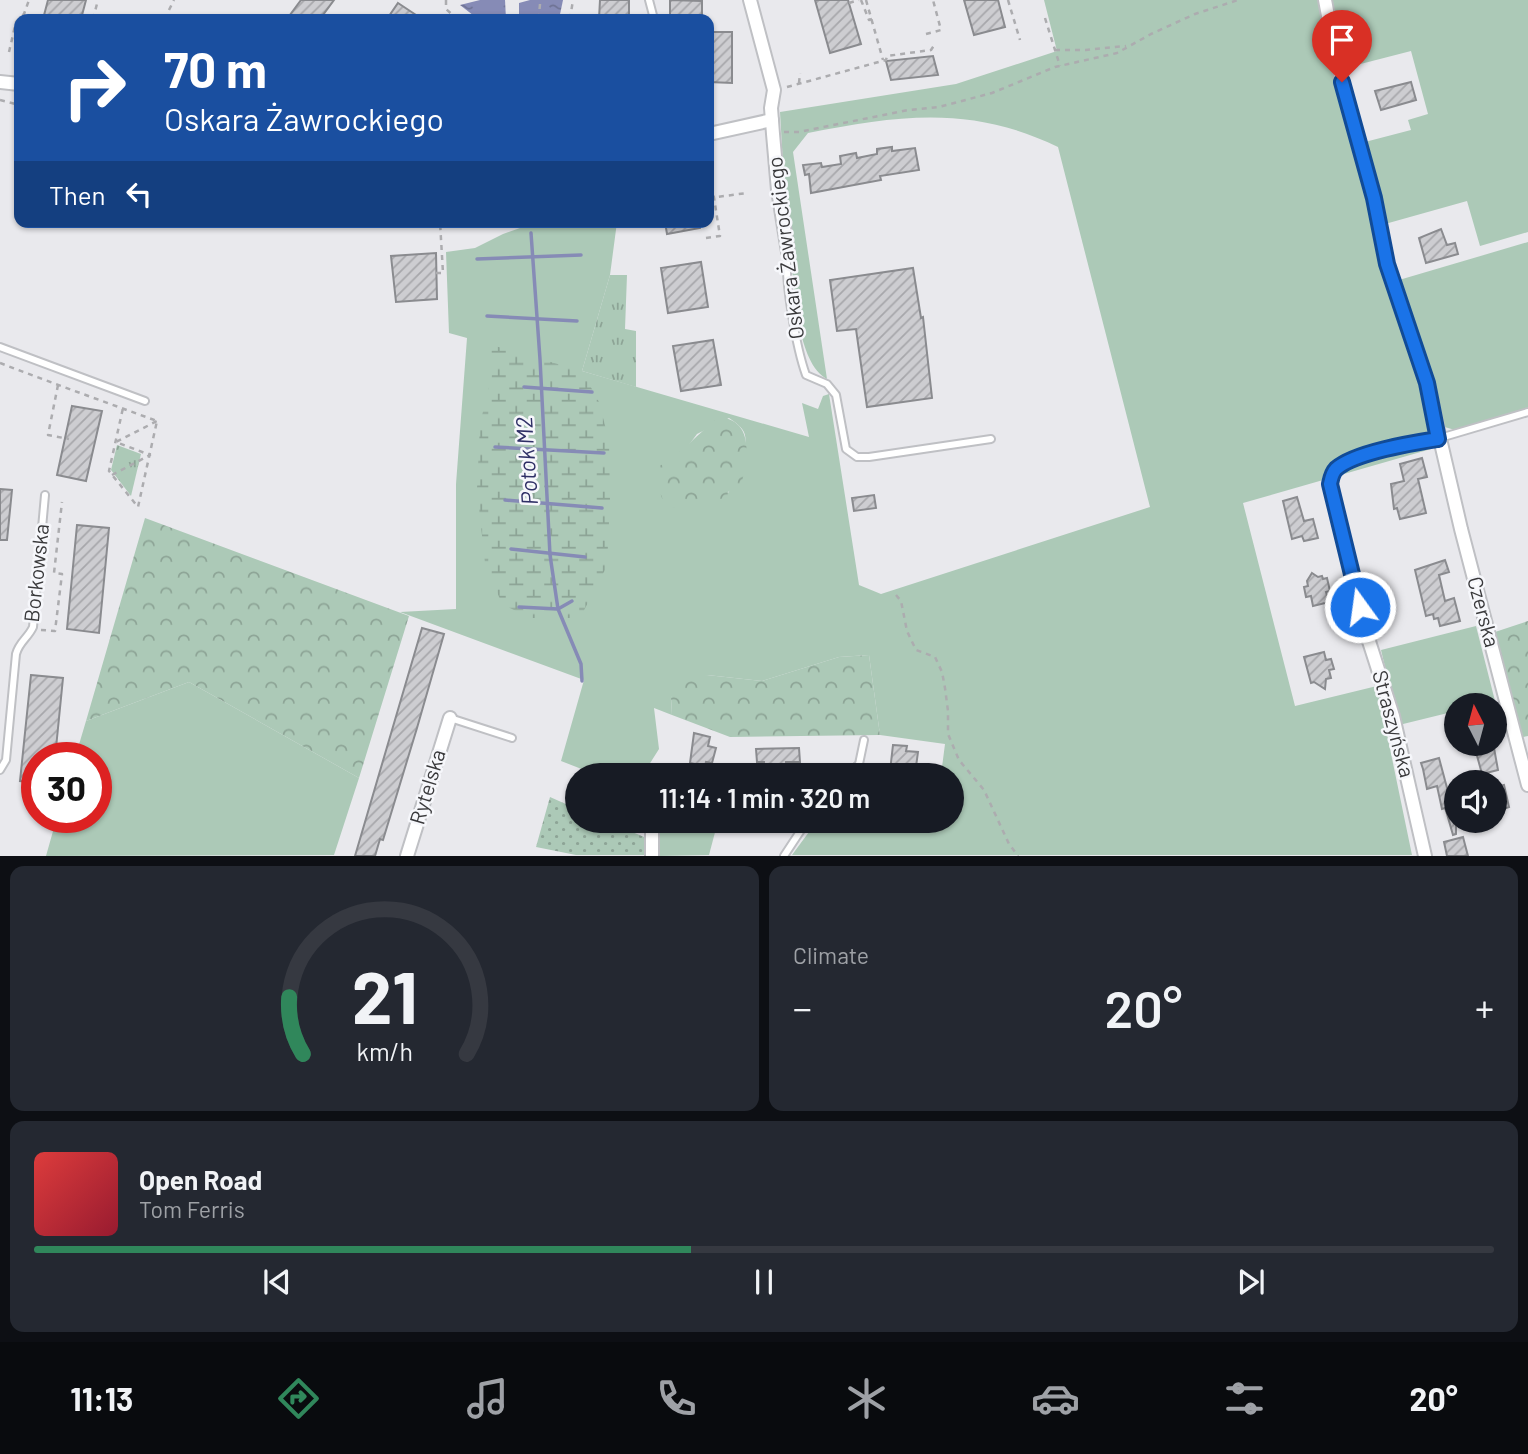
<!DOCTYPE html>
<html lang="en">
<head>
<meta charset="utf-8">
<style>
  :root { --surface:#171b24; --page:#242831; --text:#f1f3f6; --muted:#9ea1a6; --line:#363941; --accent:#30875b }
  body { margin:0; font-family:Barlow,sans-serif; background:var(--page); color:var(--text); height:100vh; display:flex; flex-direction:column; font-size:26px; white-space:nowrap }
  * { box-sizing:border-box; margin:0 }
  p { font-size:23px; color:var(--muted) }
  .icon { flex:none; width:38px; height:38px; fill:none; stroke:currentColor; stroke-width:2; stroke-linecap:round; stroke-linejoin:round }
  .map { position:relative; height:856px; overflow:hidden }
  .panel { display:flex; flex-direction:column; gap:10px; padding:10px; background:#0d0f14; flex:1 }
  .panel>* { flex:none }
  .hud { position:absolute; left:14px; top:14px; width:700px; height:214px; border-radius:14px; box-shadow:0 2px 5px #0004; background:#1a4fa0; color:#fff; overflow:hidden }
  .needle { width:46px; rotate:354deg }
  .fabs { position:absolute; left:1444px; top:693px; display:grid; gap:14px }
  .fabs a { display:grid; place-items:center; width:63px; height:63px; border-radius:50%; background:var(--surface); box-shadow:0 2px 5px #0004; font-size:35px }
  .speed { position:absolute; left:21px; top:742px; display:flex; gap:14px; font-size:35px; font-weight:700; text-align:center }
  .speed>* { display:grid; place-content:center; width:91px; height:91px; border-radius:50%; background:var(--surface); box-shadow:0 2px 5px #0004; line-height:1 }
  .speed .limit { border:10px solid #d22; background:#fff; color:#111 }
  .pin { position:absolute; display:grid; place-items:center; width:60px; height:60px; color:#fff; margin:-72px -30px; border-radius:50% 50% 50% 0; rotate:-45deg; box-shadow:0 0 7px #0007 }
  .pin .icon { rotate:45deg }
  .me { position:absolute; width:77px; margin:-38px; rotate:346deg; stroke-linejoin:round; filter:drop-shadow(0 0 5px #0008) }
  .turn { display:flex; align-items:center; gap:24px; height:147px; padding:0 35px; font-size:32px }
  .turn .icon { width:91px; height:91px; stroke-width:2.5 }
  .turn b { display:block; font-size:49px; line-height:60px }
  .then { display:flex; align-items:center; height:66px; padding:0 35px; background:#0003; gap:14px; font-size:26px }
  .big { font-size:52px; font-weight:600; line-height:1.1 }
  .panel .widget { flex:1; display:flex; flex-direction:column; justify-content:center; gap:10px; min-width:0; padding:0 24px; border-radius:14px; background:var(--page) }
  .panel .dial { align-items:center; gap:0 }
  .dial svg { height:182px; overflow:visible; fill:none; stroke:var(--line); stroke-width:7; stroke-linecap:round; text-anchor:middle }
  .dial text { fill:var(--text); stroke:none }
  .song { display:flex; align-items:center; gap:21px }
  .cover { width:84px; height:84px; border-radius:10px; background:linear-gradient(135deg,hsl(0 70% 55%),hsl(350 70% 35%)) }
  .played { height:7px; border-radius:4px; background:linear-gradient(90deg,var(--accent) 45%,var(--line) 45%) }
  .keys { display:flex; justify-content:space-around; direction:ltr }
  .heat { display:flex; justify-content:space-between; align-items:center; font-size:38px; direction:ltr }
  .panel .tiles { flex:1; display:grid; gap:10px; grid-template-columns:1fr 1fr }
  .widget:last-child { grid-column:span 2 }
  .trip { position:absolute; left:565px; top:763px; width:399px; height:70px; border-radius:35px; background:var(--surface); box-shadow:0 2px 5px #0004; font-weight:600; line-height:70px; text-align:center }
  .menu { display:flex; height:112px; justify-content:space-around; align-items:center; background:#090b0e; color:var(--muted) }
  .menu .icon { width:49px; height:49px }
  .menu .on { color:var(--accent) }
  .menu b { font-size:32px; color:var(--text) }
  .map>svg:first-child { display:block }
  .grass { fill:#acc9b7; fill-rule:evenodd }
  .forest { fill:url(#forest-crowns) }
  .wetland { fill:url(#wetland-marsh) }
  .park { fill:url(#park-tufts) }
  .garden { fill:url(#garden-dots) }
  .water { fill:url(#water-ripples) }
  .lines { fill:none; stroke-linecap:round; stroke-linejoin:round }
  .stream { stroke:#868bb6; stroke-width:3.5 }
  .building { fill:url(#building-hatch); stroke:#8a8b8f; stroke-width:2 }
  .service-casing { stroke:#bfc0c4; stroke-width:10 }
  .minor-casing { stroke:#bfc0c4; stroke-width:16 }
  .path { stroke:#acacaf; stroke-width:2.5; stroke-dasharray:5 5; stroke-linecap:butt }
  .service { stroke:#fff; stroke-width:6 }
  .minor { stroke:#fff; stroke-width:12 }
  .route-casing { stroke:#114b97; stroke-width:18 }
  .route { stroke:#1a73e8; stroke-width:12 }
  .labels { text-anchor:middle; stroke-width:5; stroke-linejoin:round; paint-order:stroke }
  .street-label { font-size:21px; fill:#39393b; stroke:#f6f7fb }
  .water-label { font-size:23px; font-style:italic; fill:#2f3066; stroke:#f6f7fb }
</style>
</head>
<body>
<div class="map">
<svg width="1528" height="856" viewBox="0 0 1528 856">
  <defs>
    <pattern id="forest-crowns" width="20" height="18" patternUnits="userSpaceOnUse" patternTransform="scale(1.75)"><rect width="20" height="18" fill="#acc9b7"/><path d="M2 6a3 3 0 1 1 6 0M12 15a3 3 0 1 1 6 0" fill="none" stroke="#8da496"/></pattern>
    <pattern id="wetland-marsh" width="20" height="14" patternUnits="userSpaceOnUse" patternTransform="scale(1.75)"><rect width="20" height="14" fill="#acc9b7"/><path d="M1 5h8M5 5V1M11 12h8M15 12V8" fill="none" stroke="#8da496"/></pattern>
    <pattern id="park-tufts" width="24" height="20" patternUnits="userSpaceOnUse" patternTransform="scale(1.75)"><rect width="24" height="20" fill="#acc9b7"/><path d="M3 7l-1-3M5 7V3M7 7l1-3M15 17l-1-3M17 17v-4M19 17l1-3" fill="none" stroke="#8da496"/></pattern>
    <pattern id="garden-dots" width="8" height="8" patternUnits="userSpaceOnUse" patternTransform="scale(1.75)"><rect width="8" height="8" fill="#acc9b7"/><path d="M2 2h.1M6 6h.1" fill="none" stroke="#8da496" stroke-width="1.8" stroke-linecap="round"/></pattern>
    <pattern id="water-ripples" width="26" height="14" patternUnits="userSpaceOnUse" patternTransform="scale(1.75)"><rect width="26" height="14" fill="#868bb6"/><path d="M2 4q2-2 4 0t4 0M15 11q2-2 4 0t4 0" fill="none" stroke="#6f7395"/></pattern>
    <pattern id="building-hatch" width="6" height="6" patternUnits="userSpaceOnUse" patternTransform="scale(1.75)"><rect width="6" height="6" fill="#cdcdd1"/><path d="M-1 1l2-2M0 6l6-6M5 7l2-2" fill="none" stroke="#a7a7ab"/></pattern>
  </defs>
  <rect width="100%" height="100%" fill="#e9e9ed"/>
  <g class="grass">
    <path d="M1044 0H1319L1423 384 1432 428 1431 449 1243 503 1295 706 1377 686 1412 855H792L817 821H952V775H941L945 744 880 735 869 655 839 657 762 681 707 675 671 697 672 715 654 708 659 749 647 768 646 775H597L561 761 584 680 400 612 456 609V484L467 338 449 333 446 252 475 248 503 234 520 228V222H538L539 224 551 222H617L610 275 582 371 809 437 802 403 818 409 823 396 829 394 859 585 881 594 1150 507 1058 147C971 105 900 115 808 133L793 152 827 379C797 363 795 290 791 259L795 253 784 182 780 112 956 84 1057 51ZM729 418C745 429 747 432 745 451 744 473 740 475 728 493L673 459 688 446 697 434Z"/>
    <path d="M1329 0H1528V232L1480 246 1467 201 1385 224 1365 142 1411 130 1408 120 1428 114 1411 51 1345 68 1341 58Z"/>
    <path d="M1528 242V408L1455 430 1441 426 1399 280Z"/>
    <path d="M1476 626 1495 701 1478 705H1456V711L1399 725 1381 650Z"/>
    <path d="M189 682 359 778 334 855 46 856 57 817H96V758H75L86 721Z"/>
    <path d="M658 821H718L709 855 657 856Z"/>
  </g>
  <g class="forest">
    <path d="M719 417C754 420 748 457 742 483L728 492 727 497 693 508H665L658 485V467C682 454 697 434 719 417Z"/>
    <path d="M145 518 409 616 359 778 189 682 86 721Z"/>
    <path d="M1528 621V736L1523 737 1495 632Z"/>
    <path d="M869 655 880 735 730 737 672 715 671 697 681 677 707 675 762 681 839 657Z"/>
  </g>
  <path class="wetland" d="M488 344 582 371 599 402 609 441 610 500 607 566 580 618H530L502 604 485 563 477 489 480 424 493 370Z"/>
  <g class="park">
    <path d="M610 275H627L625 329 636 331V387L582 371Z"/>
    <path d="M117 445 141 454 131 496 111 470Z"/>
  </g>
  <path class="garden" d="M550 797 577 809 578 821H606L649 839 646 855H576L536 847Z"/>
  <g class="water">
    <path d="M480 0H505L506 19H478L460 5Z"/>
    <path d="M530 0H563L559 19H519V3Z"/>
  </g>
  <g class="lines">
    <g class="stream">
      <path d="M531 233 540 359 550 555 558 609 581 664 582 681"/>
      <path d="M477 259 581 255"/>
      <path d="M487 316 577 321"/>
      <path d="M524 387 592 392"/>
      <path d="M495 447 604 453"/>
      <path d="M505 500 602 508"/>
      <path d="M511 549 585 557"/>
      <path d="M519 607 558 609 572 601"/>
    </g>
  </g>
  <g class="building">
    <path d="M48 0H86L81 19H43Z"/>
    <path d="M301 0H334L320 19H287Z"/>
    <path d="M600 0H629V19H599Z"/>
    <path d="M670 0 702 1V19H670Z"/>
    <path d="M815 0H848L861 44 830 53Z"/>
    <path d="M964 0H998L1005 27 974 35Z"/>
    <path d="M398 3 422 19H387Z"/>
    <path d="M709 32H732V83L709 82Z"/>
    <path d="M933 56 938 75 891 80 886 61Z"/>
    <path d="M1411 82 1416 100 1381 110 1375 91Z"/>
    <path d="M892 147V151L915 148 919 170 880 176 881 180 811 193 809 174 805 175 803 165 821 163 822 167 841 164 840 156 856 153 857 158 877 154V149Z"/>
    <path d="M665 222H700V228L667 234Z"/>
    <path d="M1441 229 1447 245 1455 243 1458 254 1426 263 1419 238Z"/>
    <path d="M436 253 437 299 396 302 391 256Z"/>
    <path d="M701 262 708 307 668 313 661 268Z"/>
    <path d="M913 268 921 318 923 317 932 398 867 407 856 329 837 331 830 280Z"/>
    <path d="M713 340 721 385 681 391 673 346Z"/>
    <path d="M72 406 102 411 86 481 57 475Z"/>
    <path d="M1422 458 1427 477 1418 479 1426 513 1400 519 1397 508 1394 509 1391 484 1404 481 1400 464Z"/>
    <path d="M0 489 12 490 7 540H0Z"/>
    <path d="M874 495 876 508 854 511 852 498Z"/>
    <path d="M1297 497 1304 521 1313 519 1318 538 1304 541 1302 536 1292 539 1283 501Z"/>
    <path d="M77 525 109 528 99 633 67 629Z"/>
    <path d="M1445 560 1449 572 1439 575 1445 601 1454 598 1460 621 1440 626 1438 618 1434 619 1433 614 1426 616 1415 570Z"/>
    <path d="M1312 573 1318 577 1322 576 1323 579 1327 578 1330 591 1326 592 1329 602 1313 606 1311 596 1306 597 1304 587 1308 586 1307 581Z"/>
    <path d="M422 628 444 634 417 728 383 840 380 839 375 856H355Z"/>
    <path d="M1324 652 1326 660 1331 659 1334 669 1329 670 1331 678 1326 679 1325 689 1314 682 1311 683 1304 657Z"/>
    <path d="M31 675 63 678 55 758H37V783L20 781Z"/>
    <path d="M694 733 710 737 708 746 716 748 712 763 706 762 705 766 690 763Z"/>
    <path d="M893 745 907 746 906 751 918 752 915 774 890 771Z"/>
    <path d="M799 748 800 762H786L787 775H764V762H757L756 749Z"/>
    <path d="M1494 748 1498 770 1482 774 1476 752Z"/>
    <path d="M1439 758 1450 799 1456 798V834L1453 835 1447 814 1445 808 1442 809 1437 786 1427 789 1423 769 1421 763Z"/>
    <path d="M1504 785 1509 807 1503 809 1494 821V787Z"/>
    <path d="M1463 837 1468 856H1447L1444 842Z"/>
  </g>
  <g class="lines">
    <g class="service-casing">
      <g id="service">
        <path d="M649 0 654 19"/>
        <path d="M788 252C783 277 797 350 806 375L827 384 836 395 846 449 857 457H869L991 439"/>
        <path d="M0 347 145 401"/>
        <path d="M1440 438 1528 412"/>
        <path d="M450 718 512 738"/>
        <path d="M0 770 6 760 16 654C19 642 28 638 33 627L45 495"/>
        <path d="M847 775 859 764 864 740"/>
        <path d="M784 856 807 821"/>
      </g>
    </g>
    <g class="minor-casing">
      <g id="minor">
        <path d="M750 0 774 90 771 108 773 134 778 190 788 252"/>
        <path d="M1325 0 1336 58 1374 198 1387 264 1427 383 1461 529 1528 785"/>
        <path d="M0 82 19 84"/>
        <path d="M709 134 772 120"/>
        <path d="M651 775V771"/>
        <path d="M407 856 450 718"/>
        <path d="M652 856V821"/>
        <path d="M1425 856 1393 716 1366 632 1330 484C1331 479 1332 473 1336 469 1355 452 1413 443 1438 439"/>
      </g>
    </g>
    <g class="path">
      <path d="M446 0V9L457 19"/>
      <path d="M861 0 869 20 872 19"/>
      <path d="M866 0 883 60"/>
      <path d="M1008 0 1020 40"/>
      <path d="M849 3 859 0"/>
      <path d="M540 4 539 16 563 19"/>
      <path d="M169 10 174 0"/>
      <path d="M79 16 91 19"/>
      <path d="M1045 18 1060 66"/>
      <path d="M93 19 98 0"/>
      <path d="M570 19 573 0"/>
      <path d="M926 34 941 30 933 0"/>
      <path d="M1055 50H1086L1126 46"/>
      <path d="M9 52 16 22 24 14 29 0"/>
      <path d="M799 83 800 73"/>
      <path d="M787 87 886 60 887 56 931 50 935 44"/>
      <path d="M0 100 19 105"/>
      <path d="M784 132H799L908 110 939 107 992 93 1055 67 1117 53 1151 34 1195 14 1238 0"/>
      <path d="M709 198 747 193"/>
      <path d="M706 238 720 236 709 166"/>
      <path d="M436 273H443L440 222"/>
      <path d="M0 363C52 383 105 402 157 421L138 507 109 471 123 408"/>
      <path d="M58 385 48 435 69 439"/>
      <path d="M112 475 150 455 116 442 157 421"/>
      <path d="M896 595 901 601 907 631 916 650 935 657 942 672 945 688 948 711V734L959 760 984 790 1009 844 1018 856"/>
      <path d="M41 630 55 631 62 574 54 573 62 502"/>
    </g>
    <use href="#service" class="service"/>
    <use href="#minor" class="minor"/>
  </g>
  <g class="lines">
    <g class="route-casing">
      <path id="route" d="M1342 82 1374 198 1387 264 1427 383 1438 439C1413 443 1355 452 1336 469 1332 473 1331 479 1330 484L1360 607"/>
    </g>
    <use href="#route" class="route"/>
  </g>
  <g class="labels">
    <g class="street-label">
      <text transform="translate(786 248) rotate(-97)" y="7">Oskara Żawrockiego</text>
      <text transform="translate(37 573) rotate(-84)" y="7">Borkowska</text>
      <text transform="translate(1483 612) rotate(75)" y="7">Czerska</text>
      <text transform="translate(1393 724) rotate(75)" y="7">Straszyńska</text>
      <text transform="translate(428 787) rotate(-73)" y="7">Rytelska</text>
    </g>
    <g class="water-label">
      <text transform="translate(527 461) rotate(-94)" y="8">Potok M2</text>
    </g>
  </g>
</svg>
<div class="fabs">
<a><svg class="needle" viewBox="-14 -14 28 28"><path d="M0-13l5 13h-10z" fill="#e53935"/><path d="M0 13l5-13h-10z" fill="#9ea1a6"/></svg></a>
<a><svg class="icon" aria-label="sound" viewBox="0 0 24 24"><path d="M4 9h4l5-4v14l-5-4H4zM17 9q2 3 0 6"/></svg></a>
</div>
<div class="speed"><div class="limit">30</div></div>
<div class="pin" style="left:1342px;top:82px;background:#d93025"><svg class="icon" aria-label="arrive" viewBox="0 0 24 24"><path d="M6 21V4h12l-3 4 3 4H6"/></svg></div>
<svg class="me" style="left:1360px;top:607px" viewBox="-20 -20 40 40"><circle r="17" fill="#1a73e8" stroke="#fff" stroke-width="3"/><path d="M0-11L8 9 0 5-8 9z" fill="#fff"/></svg>
<div class="trip">11:14 · 1 min · 320 m</div>
<div class="hud">
<div class="turn"><svg class="icon" aria-label="right" viewBox="0 0 24 24"><path d="M7 20v-9h11M14 6l5 5-5 5"/></svg><div><b>70 m</b>Oskara Żawrockiego</div></div>
<div class="then">Then<svg class="icon" aria-label="left" viewBox="0 0 24 24"><path d="M17 20v-9H6M10 6l-5 5 5 5"/></svg></div>
</div>
</div>
<section class="panel">
<div class="tiles">
<div class="widget dial"><svg viewBox="0 0 100 80">
<path d="M14 69A42 42 0 1 1 86 69"/>
<path d="M14 69A42 42 0 0 1 8 44" stroke="#30875b"/>
<text x="50" y="56" font-size="32" font-weight="700">21</text>
<text x="50" y="72" font-size="11">km/h</text>
</svg></div>
<div class="widget"><p>Climate</p>
<div class="heat"><a>−</a><b class="big">20°</b><a>+</a></div>
</div>
<div class="widget">
<div class="song"><i class="cover"></i><div><b>Open Road</b><p>Tom Ferris</p></div></div>
<div class="played"></div>
<div class="keys"><svg class="icon" aria-label="previous" viewBox="0 0 24 24"><path d="M18 5L8 12l10 7zM5 5v14"/></svg><svg class="icon" aria-label="pause" viewBox="0 0 24 24"><path d="M8 5v14M16 5v14"/></svg><svg class="icon" aria-label="next" viewBox="0 0 24 24"><path d="M6 5l10 7-10 7zM19 5v14"/></svg></div>
</div>
</div>
</section>
<nav class="menu">
<b>11:13</b>
<svg class="icon on" aria-label="directions" viewBox="0 0 24 24"><path d="M12 3l9 9-9 9-9-9zM9 14v-3h6M13 9l2 2-2 2"/></svg>
<svg class="icon" aria-label="music" viewBox="0 0 24 24"><path d="M9 18V5l10-2v13"/><circle cx="6" cy="18" r="3"/><circle cx="16" cy="16" r="3"/></svg>
<svg class="icon" aria-label="phone" viewBox="0 0 24 24"><path d="M5 4h4l2 5-3 2q2 4 5 5l2-3 5 2v4C11 20 4 13 5 4z"/></svg>
<svg class="icon" aria-label="climate" viewBox="0 0 24 24"><path d="M12 3v18M4 7l16 10M4 17L20 7"/></svg>
<svg class="icon" aria-label="car" viewBox="0 0 24 24"><path d="M5 17H2v-5l4-1 3-4h7l3 4 3 1v5h-3M9 17h6M6 11h13"/><circle cx="7" cy="17" r="2"/><circle cx="17" cy="17" r="2"/></svg>
<svg class="icon" aria-label="filters" viewBox="0 0 24 24"><path d="M4 7h16M4 17h16"/><circle cx="9" cy="7" r="2"/><circle cx="15" cy="17" r="2"/></svg>
<b>20°</b>
</nav>
</body>
</html>
